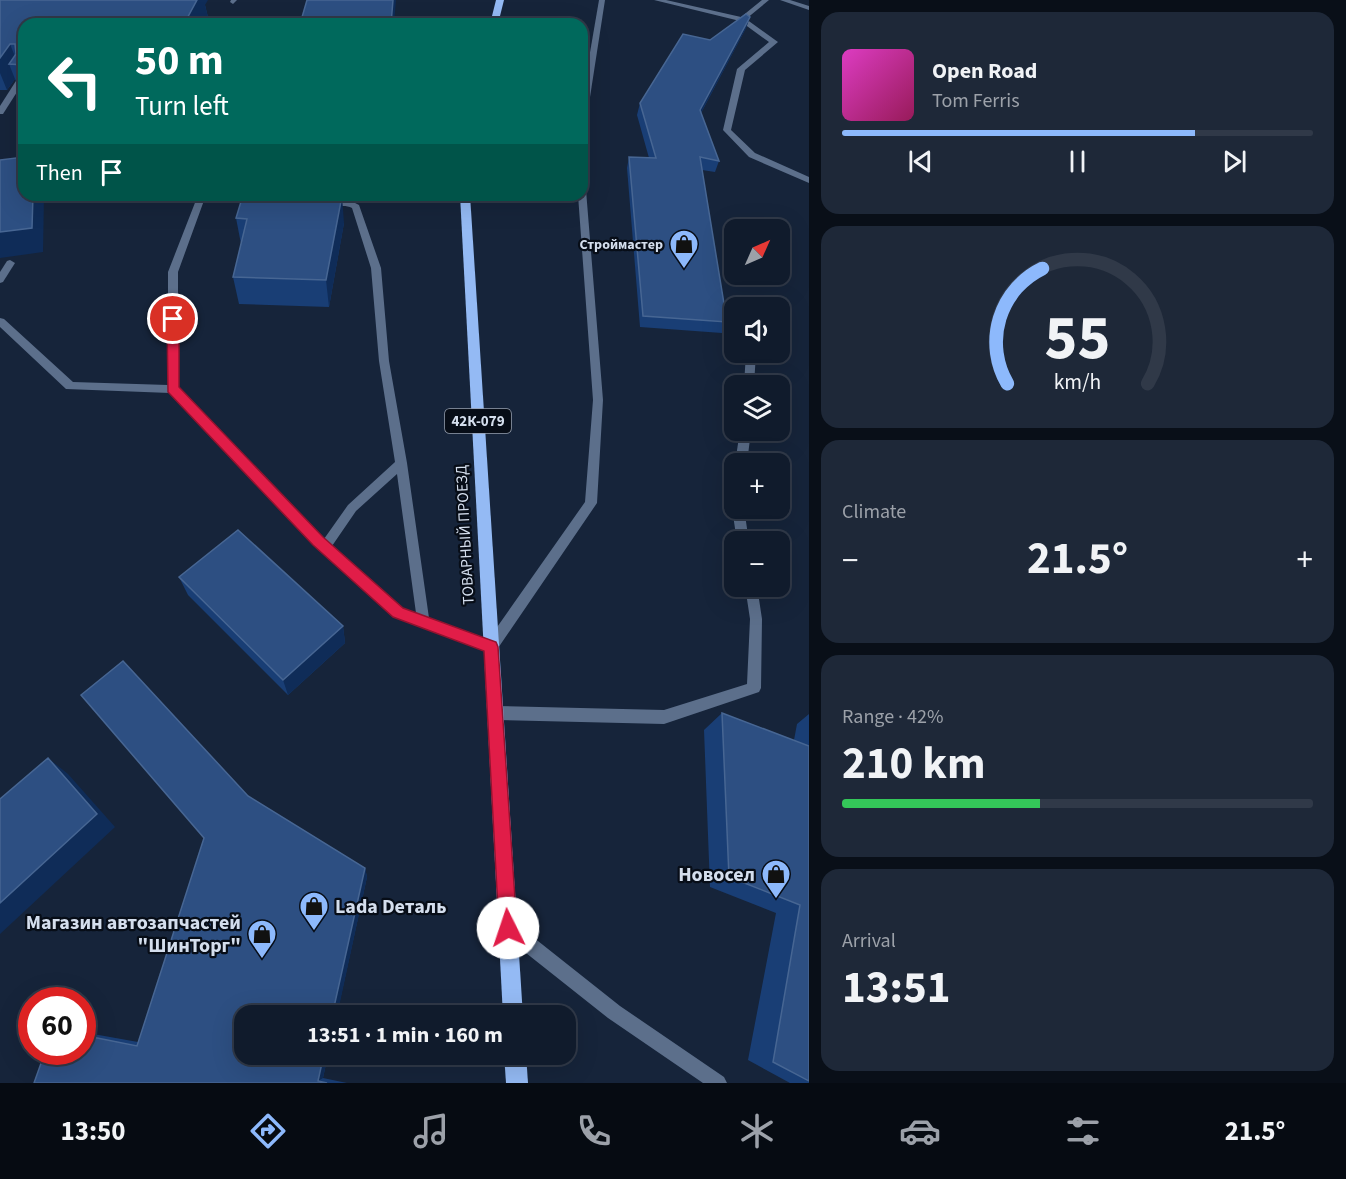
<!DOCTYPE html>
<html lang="en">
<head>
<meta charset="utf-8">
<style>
  :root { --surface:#101b2c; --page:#1e2838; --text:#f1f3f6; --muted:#9ca1a9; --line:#303948; --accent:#8db9fc }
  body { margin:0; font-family:"Source Sans 3",sans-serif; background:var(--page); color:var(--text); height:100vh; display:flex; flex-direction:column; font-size:22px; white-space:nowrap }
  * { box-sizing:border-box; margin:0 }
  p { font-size:20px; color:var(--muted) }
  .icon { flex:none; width:33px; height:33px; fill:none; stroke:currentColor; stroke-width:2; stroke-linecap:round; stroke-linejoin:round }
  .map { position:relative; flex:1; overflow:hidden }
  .panel { display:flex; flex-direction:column; gap:12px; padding:12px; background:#090f18; width:537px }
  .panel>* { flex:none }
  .banner { position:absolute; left:18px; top:18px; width:570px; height:183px; border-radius:18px; box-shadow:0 6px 24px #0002,0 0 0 2px var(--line); background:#00695c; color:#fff; overflow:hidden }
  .needle { width:39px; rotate:45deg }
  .buttons { position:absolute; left:724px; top:219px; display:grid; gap:12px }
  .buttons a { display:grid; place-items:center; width:66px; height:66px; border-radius:12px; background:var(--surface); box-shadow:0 6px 24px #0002,0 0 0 2px var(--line); font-size:30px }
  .speed { position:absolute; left:18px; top:987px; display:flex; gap:12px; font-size:30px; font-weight:700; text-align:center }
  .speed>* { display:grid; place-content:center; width:78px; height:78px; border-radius:50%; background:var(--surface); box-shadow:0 6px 24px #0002,0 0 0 2px var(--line); line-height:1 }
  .speed .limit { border:9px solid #d22; background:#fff; color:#111 }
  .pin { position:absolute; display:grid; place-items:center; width:51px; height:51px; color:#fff; margin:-26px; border:3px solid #fff; border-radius:50%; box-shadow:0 2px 6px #0007 }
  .me { position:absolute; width:66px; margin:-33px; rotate:356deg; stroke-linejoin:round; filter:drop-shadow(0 0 4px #0008) }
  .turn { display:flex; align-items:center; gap:21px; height:126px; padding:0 18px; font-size:27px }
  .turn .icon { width:78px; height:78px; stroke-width:2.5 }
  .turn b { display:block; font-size:42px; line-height:51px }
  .then { display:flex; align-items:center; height:57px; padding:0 18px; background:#0003; gap:12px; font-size:22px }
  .big { font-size:45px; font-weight:700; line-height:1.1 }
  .panel .card { flex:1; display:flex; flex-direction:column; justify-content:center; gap:9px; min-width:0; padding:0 21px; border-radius:18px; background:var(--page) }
  .panel .dial { align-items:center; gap:0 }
  .dial svg { height:156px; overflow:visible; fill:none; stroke:var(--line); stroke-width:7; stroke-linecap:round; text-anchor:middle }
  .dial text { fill:var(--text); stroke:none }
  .song { display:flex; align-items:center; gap:18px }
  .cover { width:72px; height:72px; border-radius:9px; background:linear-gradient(135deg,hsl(310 70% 55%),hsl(330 70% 35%)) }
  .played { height:6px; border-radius:3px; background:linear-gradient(90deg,var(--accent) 75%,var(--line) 75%) }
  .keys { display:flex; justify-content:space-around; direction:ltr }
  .heat { display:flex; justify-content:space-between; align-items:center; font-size:33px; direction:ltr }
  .charge { height:9px; border-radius:4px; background:linear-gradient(90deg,#34c759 42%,var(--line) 0) }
  .trip { position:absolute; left:234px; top:1005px; width:342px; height:60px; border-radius:18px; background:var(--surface); box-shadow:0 6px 24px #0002,0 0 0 2px var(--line); font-weight:700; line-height:60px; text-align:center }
  .dock { display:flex; height:96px; justify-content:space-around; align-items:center; background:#060b12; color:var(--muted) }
  .dock .icon { width:42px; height:42px }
  .dock .on { color:var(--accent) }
  .dock b { font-size:27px; color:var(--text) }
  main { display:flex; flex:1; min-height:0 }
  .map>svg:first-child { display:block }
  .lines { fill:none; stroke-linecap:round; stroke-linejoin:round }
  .lane { fill:#5c6f8b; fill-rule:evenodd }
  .primary { fill:#94baf4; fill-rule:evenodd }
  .wall { fill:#193e75 }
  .shaded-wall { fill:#0f2c58 }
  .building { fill:#2d4f82; stroke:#476693; stroke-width:1.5 }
  .route { fill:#e11d48; stroke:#92132f; stroke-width:1.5 }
  .labels { text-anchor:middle; stroke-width:4.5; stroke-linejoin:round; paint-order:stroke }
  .far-poi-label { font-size:14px; font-weight:bold; fill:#d4deed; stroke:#070d17; text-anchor:end }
  .shield { fill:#070d17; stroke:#969fad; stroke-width:1.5 }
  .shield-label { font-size:15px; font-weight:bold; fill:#d4deed }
  .street-label { font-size:16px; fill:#d4deed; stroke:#070d17 }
  .near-poi-label { font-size:20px; font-weight:bold; fill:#d4deed; stroke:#070d17; text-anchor:end }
</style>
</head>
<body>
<main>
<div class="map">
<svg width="809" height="1083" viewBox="0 0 809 1083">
  <rect width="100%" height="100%" fill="#16243a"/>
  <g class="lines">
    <g class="lane">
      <path d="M231 0H237L233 4 230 2Z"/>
      <path d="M599 0H605L586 123 582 125V99Z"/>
      <path d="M654 0H666L741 17 762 0H769L746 19 778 42 745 70 731 130 755 153 809 177V183L749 157 723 130 737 69 769 42 740 21Z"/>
      <path d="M780 0H790L809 6V10Z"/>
      <path d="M21 73H24V81L3 114H0V106Z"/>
      <path d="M582 187 586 190 603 400 597 503 496 651 491 653 394 616 314 545 170 393 66 389 0 327V318L4 319 73 382 168 385V272L198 195H206L178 272V388L324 539 348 505 395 462 379 361 371 268 352 208C343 203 330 210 322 204 332 198 349 199 359 205L381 268 389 361 407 463 429 618 488 640 585 502 593 400 578 195H582ZM397 474 416 613 402 608 332 546 356 511Z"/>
      <path d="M10 260 15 263 3 282 0 283V272L7 261Z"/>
      <path d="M754 302 757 303 759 308H749L751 303Z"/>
      <path d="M746 352H756L754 386H744Z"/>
      <path d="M740 430H751L747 464H735Z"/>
      <path d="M735 504V508H744L749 542H737L732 508Z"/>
      <path d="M745 586H757L762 619 761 688 759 692 664 724 495 720 490 718 488 713 490 708 495 706 664 710 747 684 750 619Z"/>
      <path d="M508 920 514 922 620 1006 724 1077 727 1083H703L608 1018 502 934 500 928 502 922Z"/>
    </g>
    <g class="primary">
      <path d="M496 0H504L498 24H490Z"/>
      <path d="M460 195H470L523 1016H503Z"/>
      <path d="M504 1054H526L528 1083H506Z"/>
    </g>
  </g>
  <g class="wall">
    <path d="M0 0 205 5 208 17 204 24H24V91H20L15 79 7 90H0Z"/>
    <path d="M750 17 746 28 701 113 719 161 715 172 702 170 727 322 722 333 640 327 627 168 629 157 649 158 637 115 640 103 710 40Z"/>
    <path d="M236 218 344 223 329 307 239 304 233 277 241 244Z"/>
    <path d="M179 577 343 626 345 643 288 695 188 595Z"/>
    <path d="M722 713 794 740 797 724 809 714V1083H790L748 1060 776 913 710 887 704 730Z"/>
    <path d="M248 796 365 868 367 877 323 1078 347 1083H34L82 1052V1032L138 1042Z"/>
  </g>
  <g class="shaded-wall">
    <path d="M197 0H208L205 5 208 17 204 24H184Z"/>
    <path d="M393 0H396L394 24H391Z"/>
    <path d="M750 17 746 28 696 122 700 110Z"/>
    <path d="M10 44 18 64H9L15 79 7 90 0 73V58Z"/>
    <path d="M33 195H44L43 252 0 258V232Z"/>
    <path d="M342 196 344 223 329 307 326 280Z"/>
    <path d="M343 626 345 643 288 695 283 680Z"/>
    <path d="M48 758 68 774 115 827 0 934V903Z"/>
    <path d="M365 868 367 877 337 1016H332Z"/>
    <path d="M324 1054H328L323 1078 318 1081Z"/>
  </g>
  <g class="building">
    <path d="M0 0H197L184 24H24V65L9 64 16 54 15 44H10L0 58Z"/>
    <path d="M307 0H393L391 24H300Z"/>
    <path d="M746 14 750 17 700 110 719 161 700 157 727 322 643 316 629 157 656 158 640 103 683 34 710 40Z"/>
    <path d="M24 157V195H33L32 228 0 232V160Z"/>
    <path d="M243 195H323L342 196 326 280 233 277 247 219 236 218Z"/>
    <path d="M238 530 343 626 283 680 179 577Z"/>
    <path d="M123 661 248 796 365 868 332 1016H244V1054H324L318 1081 327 1083H34L45 1052H82V1035L137 1046 204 838 81 695Z"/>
    <path d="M722 713 809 746V1081L773 1062 800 905 729 877Z"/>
    <path d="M48 758 97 814 0 903V799Z"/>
  </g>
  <path class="route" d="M173 315 179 319V387L323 537 403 608 496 642 498 647 517 928 514 934 508 937 502 934 499 928 484 651 393 617 313 545 168 392 167 319Z"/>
  <defs>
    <g id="shop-pin" transform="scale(1.5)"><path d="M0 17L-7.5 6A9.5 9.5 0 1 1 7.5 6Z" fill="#8db9fc" stroke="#070d17"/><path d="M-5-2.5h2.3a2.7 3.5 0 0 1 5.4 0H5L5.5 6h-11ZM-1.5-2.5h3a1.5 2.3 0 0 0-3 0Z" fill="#111"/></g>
  </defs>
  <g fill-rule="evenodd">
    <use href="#shop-pin" x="684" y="244"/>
    <use href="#shop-pin" x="776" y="874"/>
    <use href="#shop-pin" x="314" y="906"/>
    <use href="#shop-pin" x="262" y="934"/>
  </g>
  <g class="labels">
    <g class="far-poi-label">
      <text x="663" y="249">Строймастер</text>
    </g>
    <rect class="shield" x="445" y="409" width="66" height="24" rx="4.5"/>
    <g class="shield-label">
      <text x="478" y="426">42К-079</text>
    </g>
    <g class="street-label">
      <text transform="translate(464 535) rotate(-93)" y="6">ТОВАРНЫЙ ПРОЕЗД</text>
    </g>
    <g class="near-poi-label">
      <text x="755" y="881">Новосел</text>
      <text x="335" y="913" text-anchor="start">Lada Dеталь</text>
      <text x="241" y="929">Магазин автозапчастей<tspan x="241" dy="23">"ШинТорг"</tspan></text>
    </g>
  </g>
</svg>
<div class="buttons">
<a><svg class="needle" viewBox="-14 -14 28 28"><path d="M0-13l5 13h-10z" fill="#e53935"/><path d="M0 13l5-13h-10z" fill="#9ca1a9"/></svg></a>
<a><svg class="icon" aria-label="sound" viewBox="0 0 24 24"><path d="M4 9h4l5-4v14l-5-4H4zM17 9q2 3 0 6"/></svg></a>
<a><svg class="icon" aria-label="layers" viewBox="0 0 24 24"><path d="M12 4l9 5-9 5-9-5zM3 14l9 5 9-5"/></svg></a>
<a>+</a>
<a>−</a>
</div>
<div class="speed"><div class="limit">60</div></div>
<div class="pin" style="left:173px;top:319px;background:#d93025"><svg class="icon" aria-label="arrive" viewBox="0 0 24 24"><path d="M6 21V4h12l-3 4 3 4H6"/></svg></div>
<svg class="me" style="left:508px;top:928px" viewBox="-20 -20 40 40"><circle r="19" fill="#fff"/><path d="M0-13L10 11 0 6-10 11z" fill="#e11d48"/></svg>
<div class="trip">13:51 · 1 min · 160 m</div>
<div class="banner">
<div class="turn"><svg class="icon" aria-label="left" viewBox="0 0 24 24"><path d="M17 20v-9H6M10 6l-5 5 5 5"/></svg><div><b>50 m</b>Turn left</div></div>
<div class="then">Then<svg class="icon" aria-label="arrive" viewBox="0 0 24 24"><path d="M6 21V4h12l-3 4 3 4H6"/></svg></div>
</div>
</div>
<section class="panel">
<div class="card">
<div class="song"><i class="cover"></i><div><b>Open Road</b><p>Tom Ferris</p></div></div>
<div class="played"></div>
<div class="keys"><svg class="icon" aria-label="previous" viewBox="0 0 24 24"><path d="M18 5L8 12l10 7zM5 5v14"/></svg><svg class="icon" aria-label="pause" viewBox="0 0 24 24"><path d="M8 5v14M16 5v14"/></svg><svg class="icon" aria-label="next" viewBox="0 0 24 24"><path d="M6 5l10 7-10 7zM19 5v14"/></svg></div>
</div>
<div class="card dial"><svg viewBox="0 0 100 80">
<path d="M14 69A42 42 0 1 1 86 69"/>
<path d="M14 69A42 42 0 0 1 32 10" stroke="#8db9fc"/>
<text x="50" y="56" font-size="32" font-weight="700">55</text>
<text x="50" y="72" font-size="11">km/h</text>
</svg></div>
<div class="card"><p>Climate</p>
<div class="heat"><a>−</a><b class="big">21.5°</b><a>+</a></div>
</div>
<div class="card"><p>Range · 42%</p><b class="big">210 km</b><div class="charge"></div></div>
<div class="card"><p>Arrival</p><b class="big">13:51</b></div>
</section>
</main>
<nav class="dock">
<b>13:50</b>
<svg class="icon on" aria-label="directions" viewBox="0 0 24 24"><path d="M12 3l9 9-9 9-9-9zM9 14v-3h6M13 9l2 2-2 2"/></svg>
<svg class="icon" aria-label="music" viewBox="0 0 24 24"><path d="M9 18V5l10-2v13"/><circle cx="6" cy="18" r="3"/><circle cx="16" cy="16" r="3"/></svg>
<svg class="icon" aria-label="phone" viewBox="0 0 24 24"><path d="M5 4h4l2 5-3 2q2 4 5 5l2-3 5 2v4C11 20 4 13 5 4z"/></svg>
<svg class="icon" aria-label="climate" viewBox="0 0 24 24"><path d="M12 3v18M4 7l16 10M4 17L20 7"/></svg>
<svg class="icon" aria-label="car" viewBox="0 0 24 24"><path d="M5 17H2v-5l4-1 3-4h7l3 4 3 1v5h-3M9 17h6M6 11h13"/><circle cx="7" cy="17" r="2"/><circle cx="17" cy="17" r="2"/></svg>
<svg class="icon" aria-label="filters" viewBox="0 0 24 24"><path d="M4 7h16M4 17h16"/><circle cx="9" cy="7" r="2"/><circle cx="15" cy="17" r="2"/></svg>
<b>21.5°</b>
</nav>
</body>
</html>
